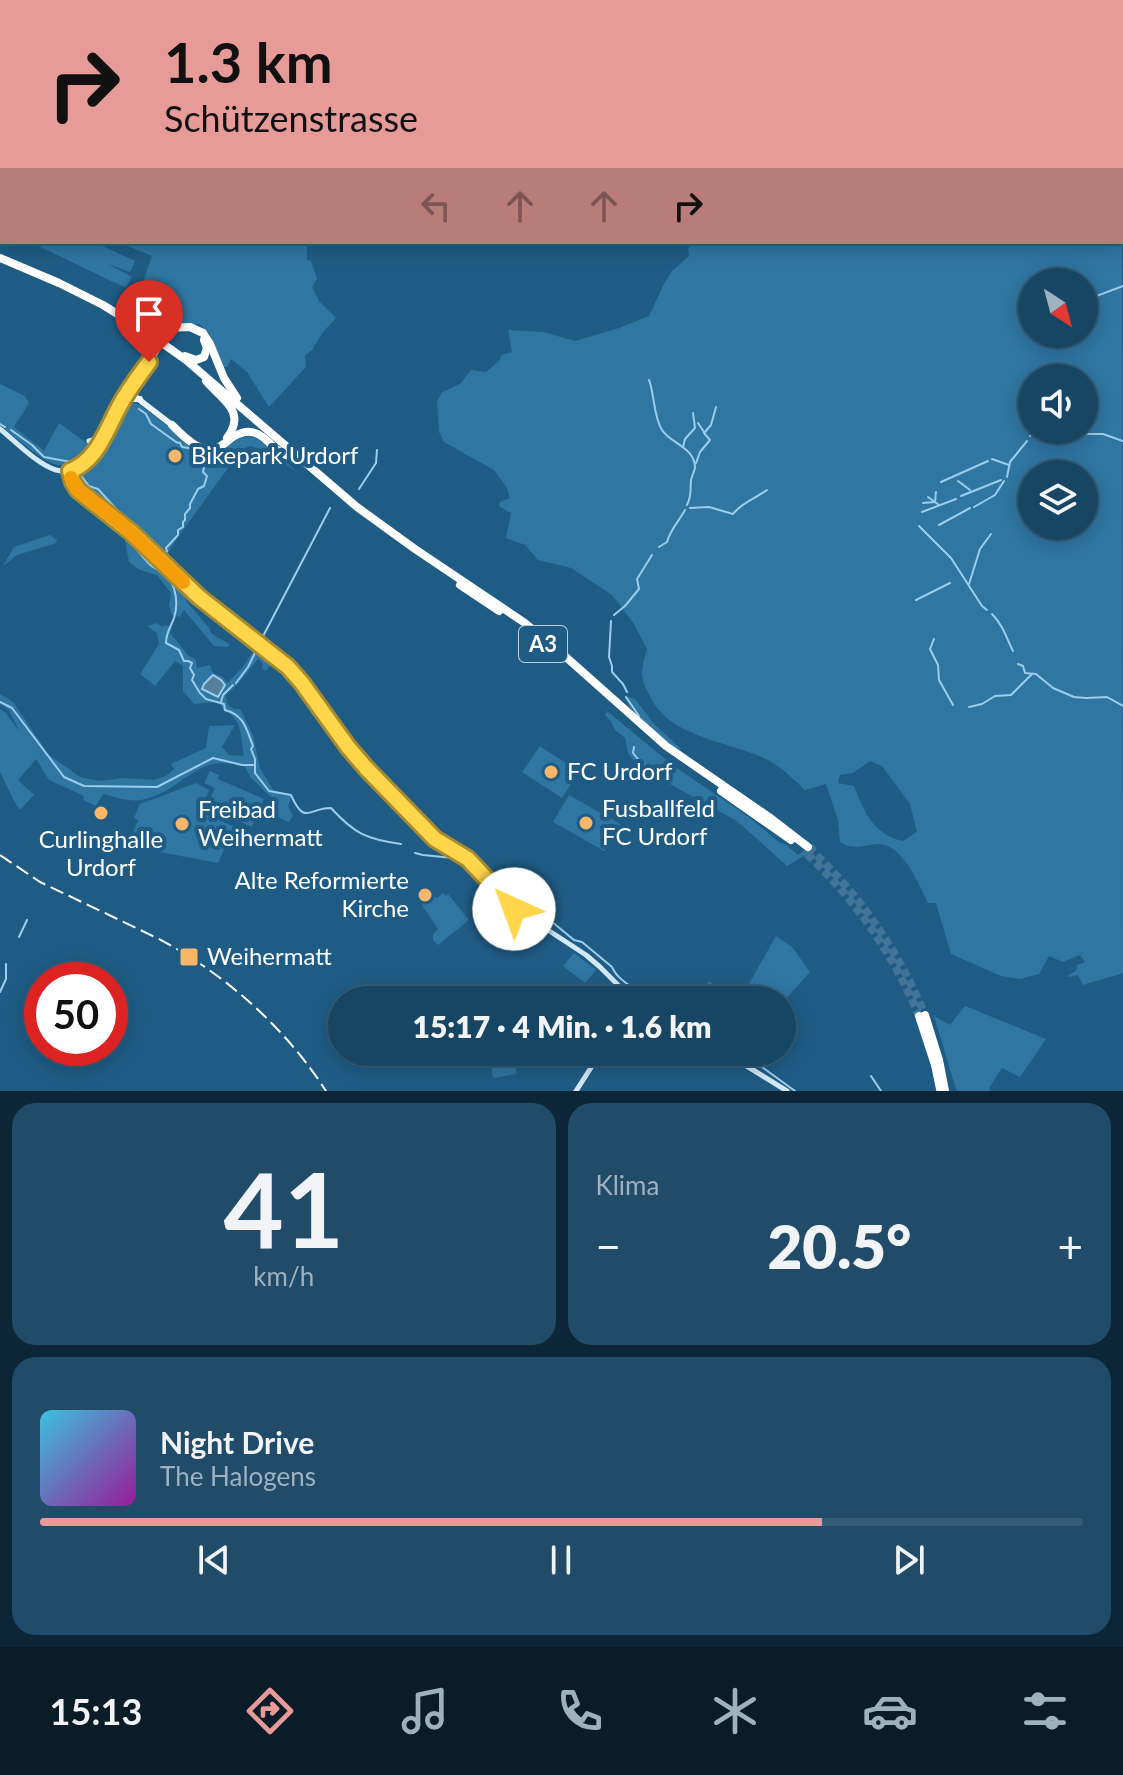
<!DOCTYPE html>
<html lang="de">
<head>
<meta charset="utf-8">
<style>
  :root { --surface:#174564; --page:#204c6a; --text:#f1f3f6; --muted:#9eb1bf; --line:#365d78; --accent:#e69b98 }
  body { margin:0; font-family:Lato,sans-serif; background:var(--page); color:var(--text); height:100vh; display:flex; flex-direction:column; font-size:30px; white-space:nowrap }
  * { box-sizing:border-box; margin:0 }
  p { font-size:26px; color:var(--muted) }
  .icon { flex:none; width:44px; height:44px; fill:none; stroke:currentColor; stroke-width:2; stroke-linecap:round; stroke-linejoin:round }
  .map { position:relative; height:1091px; overflow:hidden }
  .side { display:flex; flex-direction:column; gap:12px; padding:12px; background:#0d2637; flex:1 }
  .side>* { flex:none }
  .banner { position:absolute; left:0px; top:0px; width:1124px; height:244px; box-shadow:0 4px 20px #0003,0 0 0 2px var(--line); background:#e69b98; color:#111; overflow:hidden }
  .needle { width:52px; rotate:144deg }
  .fabs { position:absolute; left:1018px; top:268px; display:grid; gap:16px }
  .fabs a { display:grid; place-items:center; width:80px; height:80px; border-radius:50%; background:var(--surface); box-shadow:0 4px 20px #0003,0 0 0 2px var(--line); font-size:40px }
  .speed { position:absolute; left:24px; top:962px; display:flex; gap:16px; font-size:40px; font-weight:700; text-align:center }
  .speed>* { display:grid; place-content:center; width:104px; height:104px; border-radius:50%; background:var(--surface); box-shadow:0 4px 20px #0003,0 0 0 2px var(--line); line-height:1 }
  .speed .limit { border:12px solid #d22; background:#fff; color:#111 }
  .pin { position:absolute; display:grid; place-items:center; width:68px; height:68px; color:#fff; margin:-82px -34px; border-radius:50% 50% 50% 0; rotate:-45deg; box-shadow:0 0 8px #0007 }
  .pin .icon { rotate:45deg }
  .me { position:absolute; width:88px; margin:-44px; rotate:317deg; stroke-linejoin:round; filter:drop-shadow(0 0 6px #0008) }
  .turn { display:flex; align-items:center; gap:28px; height:168px; padding:0 32px; font-size:36px }
  .turn .icon { width:104px; height:104px; stroke-width:2.5 }
  .turn b { display:block; font-size:56px; line-height:68px }
  .lanes { display:flex; align-items:center; height:76px; padding:0 32px; background:#0003; justify-content:center; gap:40px; direction:ltr }
  .lanes .off { opacity:.35 }
  .big { font-size:60px; font-weight:800; line-height:1.1 }
  .side .widget { flex:1; display:flex; flex-direction:column; justify-content:center; gap:12px; min-width:0; padding:0 28px; border-radius:24px; background:var(--page) }
  .side .dial { align-items:center; gap:0 }
  .dial b { font-size:104px; line-height:1 }
  .song { display:flex; align-items:center; gap:24px }
  .cover { width:96px; height:96px; border-radius:12px; background:linear-gradient(135deg,hsl(190 70% 55%),hsl(300 70% 35%)) }
  .played { height:8px; border-radius:4px; background:linear-gradient(90deg,var(--accent) 75%,var(--line) 75%) }
  .keys { display:flex; justify-content:space-around; direction:ltr }
  .heat { display:flex; justify-content:space-between; align-items:center; font-size:44px; direction:ltr }
  .side .tiles { flex:1; display:grid; gap:12px; grid-template-columns:1fr 1fr }
  .widget:last-child { grid-column:span 2 }
  .trip { position:absolute; left:328px; top:986px; width:468px; height:80px; border-radius:40px; background:var(--surface); box-shadow:0 4px 20px #0003,0 0 0 2px var(--line); font-weight:800; line-height:80px; text-align:center }
  .dock { display:flex; height:128px; justify-content:space-around; align-items:center; background:#091c28; color:var(--muted) }
  .dock .icon { width:56px; height:56px }
  .dock .selected { color:var(--accent) }
  .dock b { font-size:36px; color:var(--text) }
  .map>svg:first-child { display:block }
  .green { fill:#2f76a2; fill-rule:evenodd }
  .water { fill:#54809c; stroke:#9bcdec; stroke-width:2 }
  .lines { fill:none; stroke-linecap:round; stroke-linejoin:round }
  .stream { stroke:#9bcdec; stroke-width:2 }
  .highway-tunnel { stroke:#417497; stroke-width:8; stroke-dasharray:8 4; stroke-linecap:butt }
  .secondary { stroke:#d2e9f8; stroke-width:5 }
  .primary { stroke:#ebf6fe; stroke-width:6 }
  .highway { stroke:#fff; stroke-width:8 }
  .rail { stroke:#fff; stroke-width:2; stroke-dasharray:14 6; stroke-linecap:butt }
  .route-casing { stroke:#a68a30; stroke-width:20 }
  .route { stroke:#ffd54a; stroke-width:14 }
  .slow { stroke:#f59e0b; stroke-width:14 }
  .poi-dot { fill:#f8b667; stroke:#1f5c85; stroke-width:3 }
  .labels { text-anchor:middle; stroke-width:8; stroke-linejoin:round; paint-order:stroke }
  .shield { fill:#1f5c85; stroke:#bcceda; stroke-width:2 }
  .shield-label { font-size:22px; font-weight:bold; fill:#fff }
  .poi-label { font-size:24px; fill:#fff; stroke:#1f5c85; text-anchor:start }
</style>
</head>
<body>
<div class="map">
<svg width="1123" height="1091" viewBox="0 0 1123 1091">
  <rect width="100%" height="100%" fill="#1f5c85"/>
  <g class="green">
    <path d="M338 0H855V2H339Z"/>
    <path d="M0 49H2V204L0 208Z"/>
    <path d="M1122 212 1123 973 1083 985 1078 975 1068 977V975L1076 971 1077 965 1085 962 1080 955 1063 962 1049 956 1039 974 1020 979 1001 976 951 954 936 903H928C919 884 902 842 876 844 862 846 853 850 840 842L838 820 826 784 805 790C793 779 781 766 766 759 729 741 669 738 650 696 646 689 642 681 642 673 642 665 645 657 647 649L634 624 612 595 571 568 538 560 525 545 506 538 511 513 499 506 500 502 510 498 507 488 494 470 444 442 439 432 437 402 442 392 460 384 471 370 486 372 500 360 501 355 512 352 508 330 543 332 575 341 619 328 649 316 665 282 672 271 689 256 688 249 693 242H1122ZM1032 282H1084V334H1032ZM1032 378H1084V430H1032ZM1032 474H1084V526H1032ZM870 761 882 766 910 804 917 832 903 841C874 835 864 812 854 786L838 783 840 775 853 773Z"/>
    <path d="M30 242H94L135 261 130 272 108 264 132 277 126 288Z"/>
    <path d="M118 242H307V260L311 261 317 279 312 287 319 301 336 318 323 332 312 350 305 356 306 367 269 407 247 372 231 359 227 367H223L209 333 199 324 171 326 161 323 134 307 152 256Z"/>
    <path d="M0 384 25 396 29 403 14 427 44 451 59 423 92 447C85 456 71 466 59 465 45 464 12 435 0 425Z"/>
    <path d="M127 401 140 405 202 452C216 454 221 449 232 443 237 440 244 436 251 437 264 439 287 464 298 473L266 451 250 446 241 450 176 540 164 560 88 491 82 483 80 472C101 455 110 429 122 405Z"/>
    <path d="M123 530 182 586 187 602 209 628 212 634 229 644V646L227 647 214 646 184 610 180 617 172 615 169 605 171 593 157 575 140 570 129 562Z"/>
    <path d="M50 535 57 540 56 543 17 555 3 566 14 547Z"/>
    <path d="M156 623 162 627 166 625 172 628 170 633 188 655 196 660 197 668 210 665 213 673 223 677 227 683 242 668 256 647 273 662 266 671 262 668 263 664 258 659 237 685 226 695 227 704 234 709H240L253 735 260 768 273 790 292 795 288 806 293 816 289 822 275 816 271 805 273 799 251 778 245 767C196 750 183 793 141 800 129 802 115 797 103 794L96 806 83 800 84 796 49 780 36 759 18 780 34 795 20 810 14 801 0 772V709L6 713 19 731 9 710 0 704V694L13 702 49 755 80 777 99 781 124 778 154 780 166 776 174 769 171 764 206 748 209 726 235 725 222 747 229 755 244 756C241 739 243 717 224 711L221 705 215 702 194 704 183 691V666L175 661 155 686 140 674 159 644 157 633 147 626Z"/>
    <path d="M624 696 635 699 654 724 681 749 679 751C662 737 631 716 624 696Z"/>
    <path d="M607 711 671 764 750 818 780 843 785 844 798 855 813 844 817 848 787 866 737 821 639 767 628 753 625 738 615 730 611 721 605 715Z"/>
    <path d="M540 746 579 772 562 798 522 772Z"/>
    <path d="M210 771 219 775 218 779 264 799 252 827 206 807 215 788 204 783Z"/>
    <path d="M196 783 209 790 201 812 239 829 234 840 229 838 218 863 133 847 131 838 138 820 134 818 140 804Z"/>
    <path d="M569 795 620 824 604 851 553 822Z"/>
    <path d="M443 893 446 896 448 894 469 920 438 945 433 940V934L438 929 422 905 434 896 437 898Z"/>
    <path d="M776 936 793 948 810 972 782 1003V1000H692L698 991 701 992 709 981 728 994 737 986 745 991Z"/>
    <path d="M574 953 596 970 585 983 563 966Z"/>
    <path d="M965 1006 1046 1039 1020 1077 1002 1068 989 1088 991 1091H958L956 1089 934 1016 950 1025Z"/>
    <path d="M489 1052H513L517 1074 493 1078Z"/>
  </g>
  <path class="water" d="M213 675 221 680 225 685 218 697 202 689 204 684Z"/>
  <g class="lines">
    <g class="stream">
      <path d="M730 0 732 2"/>
      <path d="M809 0 810 2"/>
      <path d="M126 2 127 0"/>
      <path d="M201 2 202 0"/>
      <path d="M1106 2 1108 0"/>
      <path d="M1084 296 1094 297 1123 286"/>
      <path d="M136 307 161 321"/>
      <path d="M649 380C655 396 653 415 662 430 671 444 695 447 695 468 695 469 691 479 691 480 690 489 692 495 687 505"/>
      <path d="M139 409 146 414 151 424 176 442 180 443 182 447 189 448 205 462 203 472 207 476 204 486 198 489 190 504V508L185 514V520L183 522V527L178 530V535L166 548 167 551 164 554"/>
      <path d="M698 423 704 432"/>
      <path d="M0 424 5 427"/>
      <path d="M11 430 32 445 44 457 71 462 89 486 98 489 128 522V525"/>
      <path d="M1066 430 1072 434H1103L1123 441"/>
      <path d="M1030 436 1035 430"/>
      <path d="M683 447 685 439 695 428 693 413"/>
      <path d="M992 459 1009 465"/>
      <path d="M696 463 700 452 710 440 704 433 711 425 716 407"/>
      <path d="M1007 477 1010 462 1027 441"/>
      <path d="M958 481 970 490"/>
      <path d="M941 482 988 461"/>
      <path d="M359 489 376 463 377 450"/>
      <path d="M961 496 1001 480"/>
      <path d="M928 497 939 505"/>
      <path d="M923 503 935 502 936 492"/>
      <path d="M974 507 995 495 1004 481"/>
      <path d="M690 508 709 507 733 514C741 503 756 498 767 490"/>
      <path d="M922 512 956 499"/>
      <path d="M939 525 970 508"/>
      <path d="M919 526 951 558 982 606 987 610"/>
      <path d="M125 530 134 544 138 546V551C149 565 151 567 167 574 176 588 179 602 174 618 171 627 166 632 166 643L179 650 184 661H188L192 663 190 668 194 675 192 680 200 693 206 699 224 704 225 710C244 715 246 728 253 746L251 749 255 759V773L269 791 291 795C305 826 308 808 331 808 355 834 366 839 401 844"/>
      <path d="M659 547 667 542C670 530 679 521 685 510"/>
      <path d="M969 584 980 549 991 534"/>
      <path d="M916 600 950 583"/>
      <path d="M992 614C1003 625 1006 637 1013 651"/>
      <path d="M614 615 625 606 639 589 637 579 652 555"/>
      <path d="M611 621 609 657 612 666V672L623 684 627 692"/>
      <path d="M934 639 930 649 938 665 939 680 953 705"/>
      <path d="M260 642 330 508"/>
      <path d="M1018 664 1023 666 1025 673 1036 674 1053 688 1074 697 1086 698 1107 697 1123 706"/>
      <path d="M236 683 248 667 257 649"/>
      <path d="M626 697 639 716"/>
      <path d="M0 702 12 708 64 777 84 786 157 787 213 758 242 765H253"/>
      <path d="M221 702 223 695 233 685"/>
      <path d="M969 707 982 704 995 696 1011 695 1032 674"/>
      <path d="M634 747 633 753 641 763 662 777"/>
      <path d="M415 853 423 855 453 858"/>
      <path d="M502 888 505 892 522 899 543 918 551 921 574 940 582 942 612 967C619 983 637 988 649 1000"/>
      <path d="M19 937 27 920"/>
      <path d="M0 992 6 979V964"/>
      <path d="M737 1052 752 1060 756 1065 762 1067 795 1091"/>
      <path d="M871 1076 881 1091"/>
    </g>
    <g class="highway-tunnel">
      <path d="M808 847C860 895 898 950 925 1015"/>
      <path d="M807 854C857 902 892 952 919 1016"/>
    </g>
    <g class="secondary">
      <path d="M166 339 171 334"/>
      <path d="M0 429C15 441 38 465 56 470 93 479 110 422 124 398 134 381 146 367 157 351"/>
      <path d="M89 441 103 437"/>
      <path d="M70 471 73 482 78 490 131 532 199 597 293 672 348 747 366 768 435 839 468 859 496 889 516 906"/>
      <path d="M522 913 524 909 522 906H516L514 909 516 913H522L586 955 600 967 630 997"/>
      <path d="M724 1052 787 1091"/>
      <path d="M576 1091 601 1052"/>
    </g>
    <g class="primary">
      <path d="M128 391 172 425"/>
      <path d="M119 406 127 399H140"/>
    </g>
    <g class="highway">
      <path d="M0 258 59 283 103 305 145 331 186 360 357 507 415 549 525 623 558 650 666 746 769 817 808 847"/>
      <path d="M165 328 190 327 203 333 210 344 224 378 237 398"/>
      <path d="M185 356 196 360 204 357 207 348 204 340"/>
      <path d="M206 381C222 400 247 411 227 438"/>
      <path d="M172 425C183 436 200 454 216 448 223 446 227 441 233 437 238 434 244 431 251 432 267 434 274 453 289 456"/>
      <path d="M460 585 499 611"/>
      <path d="M721 791 791 840"/>
      <path d="M925 1015 939 1060 945 1091"/>
      <path d="M919 1016 935 1065 940 1089"/>
    </g>
    <path class="rail" d="M0 855 40 882 157 938C225 974 284 1026 326 1091"/>
  </g>
  <g class="lines">
    <g class="route-casing">
      <path id="route" d="M149 362C139 376 128 390 120 405 106 430 98 460 70 471L73 482 78 490 131 532 199 597 288 667 302 683 348 747 366 768 435 839 468 859 496 889 516 906 514 909"/>
    </g>
    <use href="#route" class="route"/>
    <path class="slow" d="M71 478 78 490 124 526 183 582"/>
  </g>
  <g class="poi-dot">
    <circle cx="175" cy="456" r="8"/>
    <circle cx="551" cy="772" r="8"/>
    <circle cx="101" cy="813" r="8"/>
    <circle cx="586" cy="823" r="8"/>
    <circle cx="182" cy="824" r="8"/>
    <circle cx="425" cy="895" r="8"/>
    <rect x="179" y="947" width="20" height="20" rx="4"/>
  </g>
  <g class="labels">
    <rect class="shield" x="519" y="626" width="48" height="36" rx="6"/>
    <g class="shield-label">
      <text x="543" y="652">A3</text>
    </g>
    <g class="poi-label">
      <text x="191" y="464">Bikepark Urdorf</text>
      <text x="567" y="780">FC Urdorf</text>
      <text x="602" y="817">Fusballfeld<tspan x="602" dy="28">FC Urdorf</tspan></text>
      <text x="198" y="818">Freibad<tspan x="198" dy="28">Weihermatt</tspan></text>
      <text x="101" y="848" text-anchor="middle">Curlinghalle<tspan x="101" dy="28">Urdorf</tspan></text>
      <text x="409" y="889" text-anchor="end">Alte Reformierte<tspan x="409" dy="28">Kirche</tspan></text>
      <text x="207" y="965">Weihermatt</text>
    </g>
  </g>
</svg>
<div class="fabs">
<a><svg class="needle" viewBox="-14 -14 28 28"><path d="M0-13l5 13h-10z" fill="#e53935"/><path d="M0 13l5-13h-10z" fill="#9eb1bf"/></svg></a>
<a><svg class="icon" aria-label="sound" viewBox="0 0 24 24"><path d="M4 9h4l5-4v14l-5-4H4zM17 9q2 3 0 6"/></svg></a>
<a><svg class="icon" aria-label="layers" viewBox="0 0 24 24"><path d="M12 4l9 5-9 5-9-5zM3 14l9 5 9-5"/></svg></a>
</div>
<div class="speed"><div class="limit">50</div></div>
<div class="pin" style="left:149px;top:362px;background:#d93025"><svg class="icon" aria-label="arrive" viewBox="0 0 24 24"><path d="M6 21V4h12l-3 4 3 4H6"/></svg></div>
<svg class="me" style="left:514px;top:909px" viewBox="-20 -20 40 40"><circle r="19" fill="#fff"/><path d="M0-13L10 11 0 6-10 11z" fill="#ffd54a"/></svg>
<div class="trip">15:17 · 4 Min. · 1.6 km</div>
<div class="banner">
<div class="turn"><svg class="icon" aria-label="right" viewBox="0 0 24 24"><path d="M7 20v-9h11M14 6l5 5-5 5"/></svg><div><b>1.3 km</b>Schützenstrasse</div></div>
<div class="lanes"><svg class="icon off" aria-label="left" viewBox="0 0 24 24"><path d="M17 20v-9H6M10 6l-5 5 5 5"/></svg><svg class="icon off" aria-label="ahead" viewBox="0 0 24 24"><path d="M12 20V5M6 11l6-6 6 6"/></svg><svg class="icon off" aria-label="ahead" viewBox="0 0 24 24"><path d="M12 20V5M6 11l6-6 6 6"/></svg><svg class="icon" aria-label="right" viewBox="0 0 24 24"><path d="M7 20v-9h11M14 6l5 5-5 5"/></svg></div>
</div>
</div>
<section class="side">
<div class="tiles">
<div class="widget dial"><b>41</b><p>km/h</p></div>
<div class="widget"><p>Klima</p>
<div class="heat"><a>−</a><b class="big">20.5°</b><a>+</a></div>
</div>
<div class="widget">
<div class="song"><i class="cover"></i><div><b>Night Drive</b><p>The Halogens</p></div></div>
<div class="played"></div>
<div class="keys"><svg class="icon" aria-label="previous" viewBox="0 0 24 24"><path d="M18 5L8 12l10 7zM5 5v14"/></svg><svg class="icon" aria-label="pause" viewBox="0 0 24 24"><path d="M8 5v14M16 5v14"/></svg><svg class="icon" aria-label="next" viewBox="0 0 24 24"><path d="M6 5l10 7-10 7zM19 5v14"/></svg></div>
</div>
</div>
</section>
<nav class="dock">
<b>15:13</b>
<svg class="icon selected" aria-label="directions" viewBox="0 0 24 24"><path d="M12 3l9 9-9 9-9-9zM9 14v-3h6M13 9l2 2-2 2"/></svg>
<svg class="icon" aria-label="music" viewBox="0 0 24 24"><path d="M9 18V5l10-2v13"/><circle cx="6" cy="18" r="3"/><circle cx="16" cy="16" r="3"/></svg>
<svg class="icon" aria-label="phone" viewBox="0 0 24 24"><path d="M5 4h4l2 5-3 2q2 4 5 5l2-3 5 2v4C11 20 4 13 5 4z"/></svg>
<svg class="icon" aria-label="climate" viewBox="0 0 24 24"><path d="M12 3v18M4 7l16 10M4 17L20 7"/></svg>
<svg class="icon" aria-label="car" viewBox="0 0 24 24"><path d="M5 17H2v-5l4-1 3-4h7l3 4 3 1v5h-3M9 17h6M6 11h13"/><circle cx="7" cy="17" r="2"/><circle cx="17" cy="17" r="2"/></svg>
<svg class="icon" aria-label="filters" viewBox="0 0 24 24"><path d="M4 7h16M4 17h16"/><circle cx="9" cy="7" r="2"/><circle cx="15" cy="17" r="2"/></svg>
</nav>
</body>
</html>
